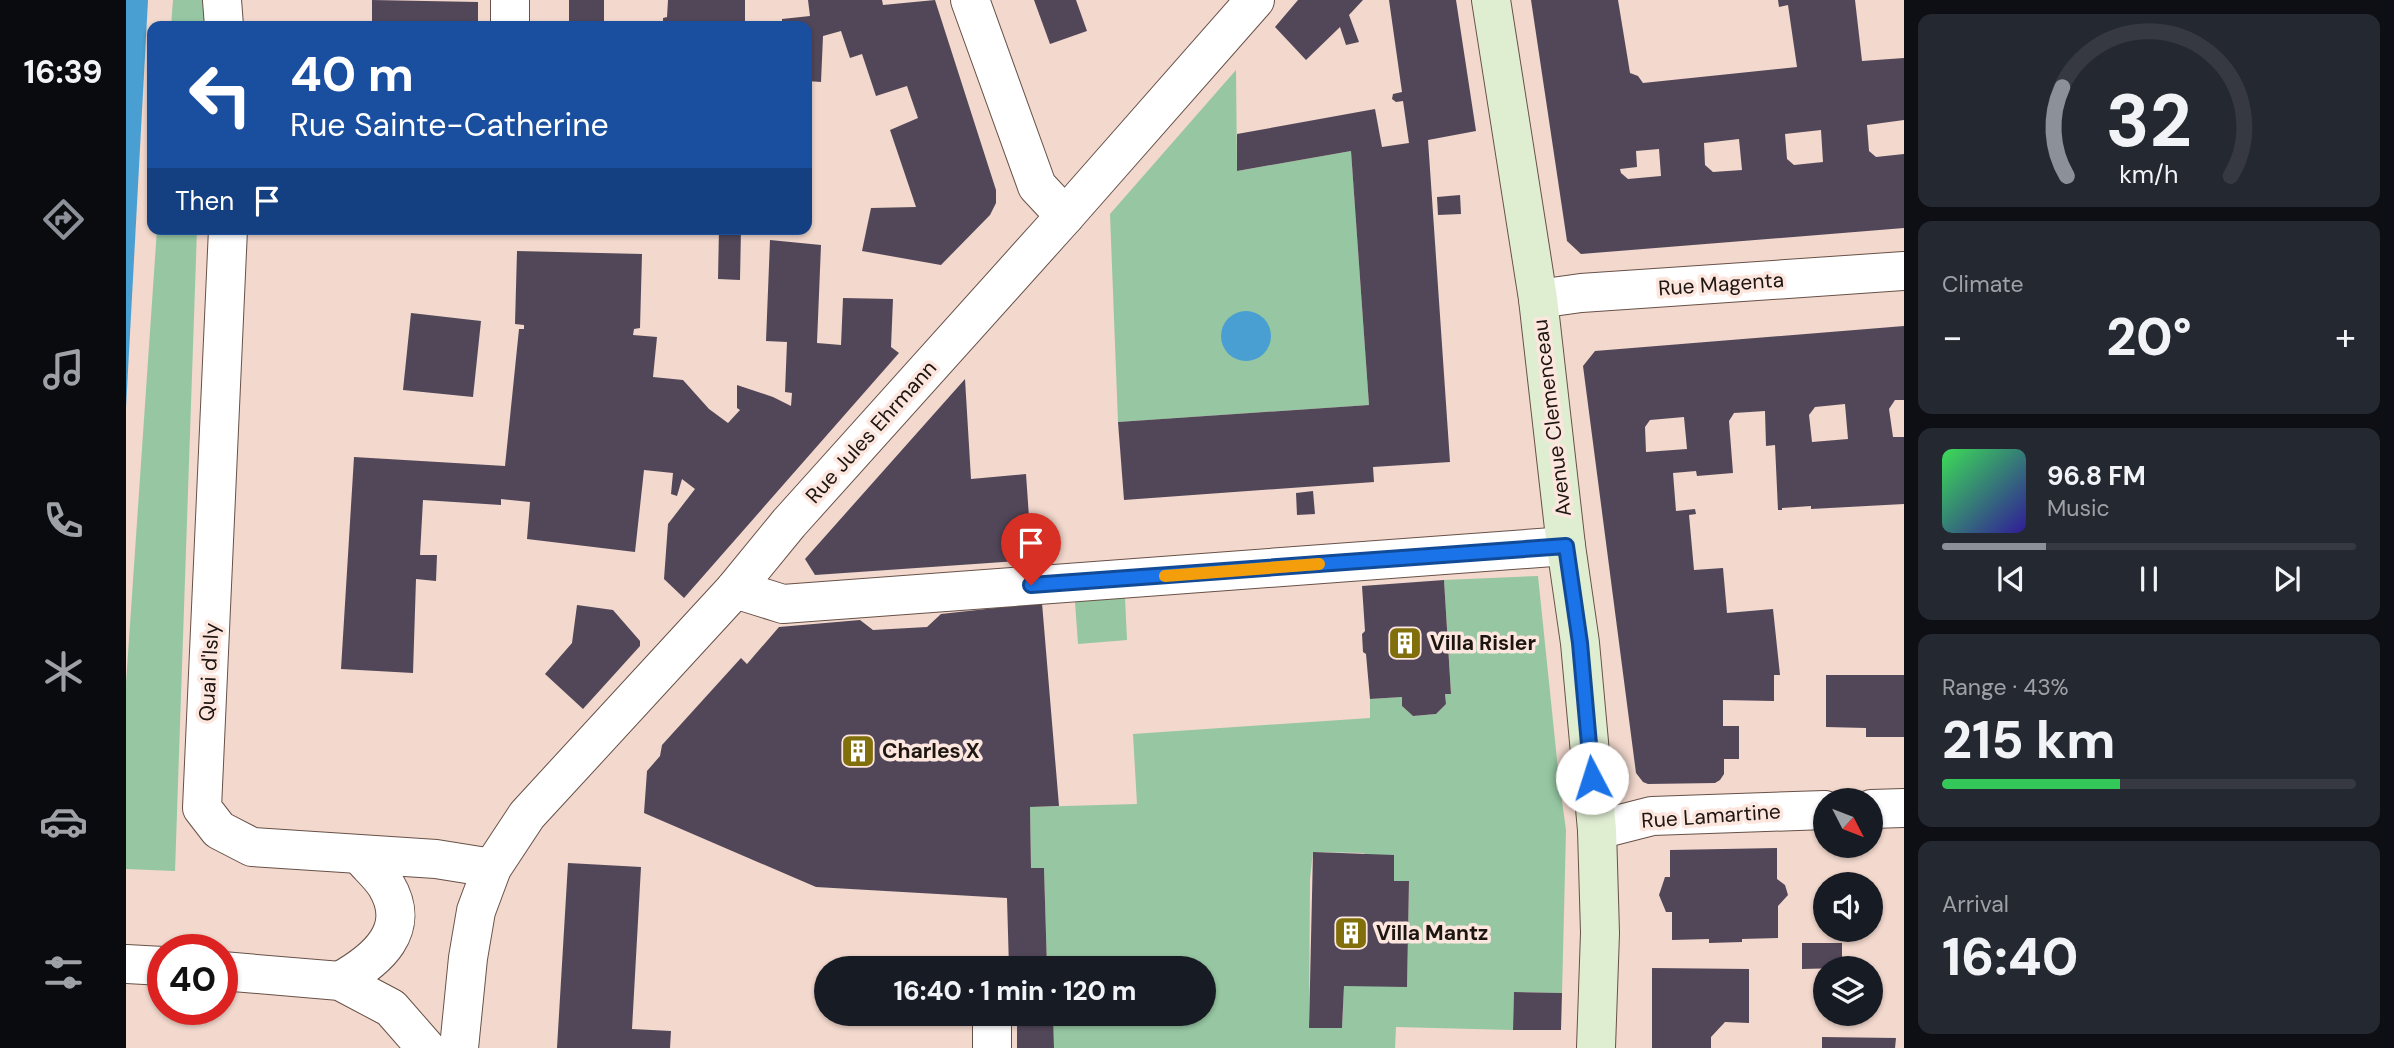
<!DOCTYPE html>
<html lang="en">
<head>
<meta charset="utf-8">
<style>
  :root { --surface:#171b24; --page:#242831; --text:#f1f3f6; --muted:#9ea1a6; --line:#363941; --accent:#8c9099 }
  body { margin:0; font-family:"DM Sans",sans-serif; background:var(--page); color:var(--text); height:100vh; display:flex; flex-direction:column; font-size:26px; white-space:nowrap }
  * { box-sizing:border-box; margin:0 }
  p { font-size:23px; color:var(--muted) }
  .icon { flex:none; width:38px; height:38px; fill:none; stroke:currentColor; stroke-width:2; stroke-linecap:round; stroke-linejoin:round }
  .map { position:relative; flex:1; overflow:hidden }
  .panel { display:flex; flex-direction:column; gap:14px; padding:14px; background:#0d0f14; width:490px }
  .panel>* { flex:none }
  .banner { position:absolute; left:21px; top:21px; width:665px; height:214px; border-radius:14px; box-shadow:0 2px 5px #0004; background:#1a4fa0; color:#fff; overflow:hidden }
  .needle { width:46px; rotate:132deg }
  .controls { position:absolute; left:1687px; top:788px; display:grid; gap:14px }
  .controls a { display:grid; place-items:center; width:70px; height:70px; border-radius:50%; background:var(--surface); box-shadow:0 2px 5px #0004; font-size:35px }
  .speed { position:absolute; left:21px; top:934px; display:flex; gap:14px; font-size:35px; font-weight:700; text-align:center }
  .speed>* { display:grid; place-content:center; width:91px; height:91px; border-radius:50%; background:var(--surface); box-shadow:0 2px 5px #0004; line-height:1 }
  .speed .limit { border:10px solid #d22; background:#fff; color:#111 }
  .pin { position:absolute; display:grid; place-items:center; width:60px; height:60px; color:#fff; margin:-72px -30px; border-radius:50% 50% 50% 0; rotate:-45deg; box-shadow:0 0 7px #0007 }
  .pin .icon { rotate:45deg }
  .me { position:absolute; width:77px; margin:-38px; rotate:355deg; stroke-linejoin:round; filter:drop-shadow(0 0 5px #0008) }
  .turn { display:flex; align-items:center; gap:24px; height:147px; padding:0 28px; font-size:32px }
  .turn .icon { width:91px; height:91px; stroke-width:2.5 }
  .turn b { display:block; font-size:49px; line-height:60px }
  .then { display:flex; align-items:center; height:66px; padding:0 28px; background:#0003; gap:14px; font-size:26px }
  .big { font-size:52px; font-weight:800; line-height:1.1 }
  .panel .tile { flex:1; display:flex; flex-direction:column; justify-content:center; gap:10px; min-width:0; padding:0 24px; border-radius:14px; background:var(--page) }
  .panel .dial { align-items:center; gap:0 }
  .dial svg { height:182px; overflow:visible; fill:none; stroke:var(--line); stroke-width:7; stroke-linecap:round; text-anchor:middle }
  .dial text { fill:var(--text); stroke:none }
  .song { display:flex; align-items:center; gap:21px }
  .cover { width:84px; height:84px; border-radius:10px; background:linear-gradient(135deg,hsl(130 70% 55%),hsl(250 70% 35%)) }
  .played { height:7px; border-radius:4px; background:linear-gradient(90deg,var(--accent) 25%,var(--line) 25%) }
  .keys { display:flex; justify-content:space-around; direction:ltr }
  .heat { display:flex; justify-content:space-between; align-items:center; font-size:38px; direction:ltr }
  .charge { height:10px; border-radius:5px; background:linear-gradient(90deg,#34c759 43%,var(--line) 0) }
  .trip { position:absolute; left:688px; top:956px; width:402px; height:70px; border-radius:35px; background:var(--surface); box-shadow:0 2px 5px #0004; font-weight:800; line-height:70px; text-align:center }
  main { display:flex; flex:1; min-height:0 }
  .tabs { display:flex; flex-direction:column; width:126px; justify-content:space-around; align-items:center; background:#090b0e; color:var(--muted) }
  .tabs .icon { width:49px; height:49px }
  .tabs .selected { color:var(--accent) }
  .tabs b { font-size:32px; color:var(--text) }
  .map>svg:first-child { display:block }
  .green { fill:#96c6a2; fill-rule:evenodd }
  .water { fill:#499fd2 }
  .building { fill:#524759; fill-rule:evenodd }
  .lines { fill:none; stroke-linecap:round; stroke-linejoin:round }
  .street-casing { stroke:#675148; stroke-width:40 }
  .secondary-casing { stroke:#675148; stroke-width:40 }
  .street { stroke:#fff; stroke-width:38 }
  .secondary { stroke:#dfedd1; stroke-width:38 }
  .route-casing { stroke:#114b97; stroke-width:18 }
  .route { stroke:#1a73e8; stroke-width:12 }
  .slow { stroke:#f59e0b; stroke-width:12 }
  .labels { text-anchor:middle; stroke-width:7; stroke-linejoin:round; paint-order:stroke }
  .street-label { font-size:21px; fill:#1d1511; stroke:#fce6de }
  .poi-label { font-size:21px; font-weight:bold; fill:#1d1511; stroke:#fce6de; text-anchor:start }
</style>
</head>
<body>
<main>
<nav class="tabs">
<b>16:39</b>
<svg class="icon selected" aria-label="directions" viewBox="0 0 24 24"><path d="M12 3l9 9-9 9-9-9zM9 14v-3h6M13 9l2 2-2 2"/></svg>
<svg class="icon" aria-label="music" viewBox="0 0 24 24"><path d="M9 18V5l10-2v13"/><circle cx="6" cy="18" r="3"/><circle cx="16" cy="16" r="3"/></svg>
<svg class="icon" aria-label="phone" viewBox="0 0 24 24"><path d="M5 4h4l2 5-3 2q2 4 5 5l2-3 5 2v4C11 20 4 13 5 4z"/></svg>
<svg class="icon" aria-label="climate" viewBox="0 0 24 24"><path d="M12 3v18M4 7l16 10M4 17L20 7"/></svg>
<svg class="icon" aria-label="car" viewBox="0 0 24 24"><path d="M5 17H2v-5l4-1 3-4h7l3 4 3 1v5h-3M9 17h6M6 11h13"/><circle cx="7" cy="17" r="2"/><circle cx="17" cy="17" r="2"/></svg>
<svg class="icon" aria-label="filters" viewBox="0 0 24 24"><path d="M4 7h16M4 17h16"/><circle cx="9" cy="7" r="2"/><circle cx="15" cy="17" r="2"/></svg>
</nav>
<div class="map">
<svg width="1778" height="1048" viewBox="0 0 1778 1048">
  <rect width="100%" height="100%" fill="#f2d8cd"/>
  <g class="green">
    <path d="M47 0H79L78 26H45Z"/>
    <path d="M1110 70 1111 171 1225 151 1243 405 992 422 984 214Z"/>
    <path d="M31 229H71L49 871 0 869V683Z"/>
    <path d="M1412 576 1433 779 1440 830 1436 993 1388 992 1387 1030 1270 1027 1269 1048H928L927 1013H1078V968H921L918 868H905L904 807 1011 804 1007 734 1244 718V699L1276 697V706L1287 716 1310 714 1320 704 1319 694 1325 693 1318 580ZM1187 852 1238 853 1268 881H1283L1281 986H1218L1216 1028 1183 1027 1184 879Z"/>
    <path d="M999 598 1001 640 952 644 949 602Z"/>
  </g>
  <g class="water">
    <path d="M0 0H22L0 408Z"/>
    <circle cx="1120" cy="336" r="25"/>
  </g>
  <g class="building">
    <path d="M246 0 352 2V21H339V26H246Z"/>
    <rect x="443" y="0" width="35" height="26"/>
    <path d="M542 0H619V26H537V18L541 17Z"/>
    <path d="M682 0H756L757 5 809 0 870 190V203L864 215 815 265 736 251 745 208 790 207 764 130 792 118 781 86 750 96 736 54 724 58 715 31 697 36 695 82 681 81V26H656V19L684 16Z"/>
    <path d="M908 0H950L961 31 924 44Z"/>
    <path d="M1172 0H1237L1223 15 1233 42 1220 45 1214 27 1180 60 1149 27Z"/>
    <path d="M1263 0H1330L1350 131 1302 140 1324 462 1247 467 1248 482 998 500 992 422 1243 405 1225 151 1111 171V134L1249 109 1256 147 1283 143 1277 101 1270 102 1266 99 1267 94 1276 92Z"/>
    <path d="M1405 0H1492L1504 73 1512 76 1517 83 1671 67 1662 5 1653 7 1652 0H1729L1736 61 1778 58V120L1741 125 1743 151 1750 157 1778 154V228L1455 254 1441 241ZM1695 130 1697 162 1668 165 1661 159 1659 134ZM1613 139 1616 170 1587 172 1579 165 1578 143ZM1533 149 1535 176 1502 179 1495 173 1494 169 1511 167 1510 151Z"/>
    <path d="M1334 195 1335 214 1312 215 1311 197Z"/>
    <path d="M593 229H615L614 280 592 279Z"/>
    <path d="M644 240 695 245 691 343 715 345 717 298 767 299 765 347 773 353 558 598 538 579 542 524 569 489 556 479 551 496 545 494 547 473 518 470 509 552 401 539 404 502 375 499V505L297 500 294 555H311L310 581 290 579 287 673 215 669 228 457 379 466 393 329H398V325L389 324 391 251 516 254 514 328 508 329 507 335 531 337 527 377 557 380 583 409 602 423 614 410 611 408V385L647 397 665 406 666 393 659 392 661 342 640 341Z"/>
    <path d="M285 313 355 321 347 397 277 390Z"/>
    <path d="M1778 326V400H1769L1763 409 1767 437H1778V504L1685 509V506L1656 508V510H1652L1649 445 1640 446 1639 411 1608 413 1603 421 1607 473 1571 476 1570 471 1547 473 1550 511 1569 509 1570 514 1563 515 1568 570 1597 568 1601 613 1647 609 1654 675H1648V701L1597 700V726H1613V759H1598V774L1594 780 1589 783 1522 784 1517 782 1510 773 1457 366 1469 351ZM1719 404 1722 439 1686 442 1683 415 1689 407ZM1558 417 1561 449 1520 452 1519 427 1524 420Z"/>
    <path d="M839 379 845 479 900 474 906 560 689 575 679 559Z"/>
    <path d="M1187 491 1189 514 1171 515 1170 493Z"/>
    <path d="M1318 580 1325 694H1319L1320 704 1310 714 1287 716 1276 706V697L1244 699 1240 654 1237 652 1236 634 1239 631 1236 586Z"/>
    <path d="M916 603 933 806 904 807 905 868H918L921 968H883L881 898 690 887 518 813 521 771 534 756 536 745 615 658 621 664 653 627 734 620 747 630 801 627 815 614Z"/>
    <path d="M451 605 487 610 514 641V646L457 709 419 674 446 643Z"/>
    <path d="M1700 675H1778V737H1740V728L1700 727Z"/>
    <path d="M1651 848V879L1659 885 1662 895 1652 906V938L1616 939V942L1583 943V939L1546 940V912H1540L1533 895 1539 877H1544V850Z"/>
    <path d="M1187 852 1268 855V881H1283L1281 987 1218 986 1216 1028H1183Z"/>
    <path d="M442 863 515 867 506 1029 545 1031 544 1048H431Z"/>
    <path d="M1676 943H1716V968L1676 969Z"/>
    <path d="M1526 968 1623 969V1023L1599 1022 1585 1037V1048H1526Z"/>
    <path d="M1388 992 1436 993 1435 1030H1387Z"/>
    <path d="M891 1013H927L928 1048H891Z"/>
    <path d="M1696 1037 1770 1038 1769 1048H1696Z"/>
  </g>
  <g class="lines">
    <g class="street-casing">
      <g id="street">
        <path d="M96 0 98 26"/>
        <path d="M844 0 911 186 939 216"/>
        <path d="M384 26V0"/>
        <path d="M102 229 76 808 93 830 126 847 310 859 366 868"/>
        <path d="M1412 299 1455 293 1778 271"/>
        <path d="M609 589 657 604 1440 546"/>
        <path d="M1745 809 1778 808"/>
        <path d="M1471 830 1526 816 1699 810"/>
        <path d="M0 964 37 966"/>
        <path d="M96 971 214 981 265 1008 300 1048"/>
        <path d="M214 981C251 960 287 930 260 885 253 874 242 865 234 855"/>
        <path d="M866 1013V1048"/>
        <path d="M333 1048 342 958 350 911 366 868 401 815 609 589 663 523 939 216 1129 0"/>
      </g>
    </g>
    <g class="secondary-casing">
      <path id="secondary" d="M1365 0 1412 299 1440 546 1454 643 1471 830 1474 933 1470 1048"/>
    </g>
    <use href="#street" class="street"/>
    <use href="#secondary" class="secondary"/>
  </g>
  <g class="lines">
    <g class="route-casing">
      <path id="route" d="M905 585 1440 546 1454 643 1466 778"/>
    </g>
    <use href="#route" class="route"/>
    <path class="slow" d="M1039 576 1193 564"/>
  </g>
  <defs>
    <g id="building-square" transform="scale(1.75)"><rect x="-9" y="-9" width="18" height="18" rx="4" fill="#816f0c" stroke="#fce6de"/><path d="M-4-6H4V6H1V3H-1V6H-4ZM-2.5-4.3h1.7v1.8h-1.7ZM.8-4.3h1.7v1.8H.8ZM-2.5-1h1.7V.8h-1.7ZM.8-1h1.7V.8H.8Z" fill="#fff"/></g>
  </defs>
  <g fill-rule="evenodd">
    <use href="#building-square" x="1279" y="643"/>
    <use href="#building-square" x="732" y="751"/>
    <use href="#building-square" x="1225" y="933"/>
  </g>
  <g class="labels">
    <g class="street-label">
      <text transform="translate(1595 284) rotate(-4)" y="7">Rue Magenta</text>
      <text transform="translate(1426 418) rotate(-97)" y="7">Avenue Clemenceau</text>
      <text transform="translate(745 432) rotate(-48)" y="7">Rue Jules Ehrmann</text>
      <text transform="translate(83 672) rotate(-87)" y="7">Quai d'Isly</text>
      <text transform="translate(1585 816) rotate(-4)" y="7">Rue Lamartine</text>
    </g>
    <g class="poi-label">
      <text x="1304" y="650">Villa Risler</text>
      <text x="756" y="758">Charles X</text>
      <text x="1250" y="940">Villa Mantz</text>
    </g>
  </g>
</svg>
<div class="controls">
<a><svg class="needle" viewBox="-14 -14 28 28"><path d="M0-13l5 13h-10z" fill="#e53935"/><path d="M0 13l5-13h-10z" fill="#9ea1a6"/></svg></a>
<a><svg class="icon" aria-label="sound" viewBox="0 0 24 24"><path d="M4 9h4l5-4v14l-5-4H4zM17 9q2 3 0 6"/></svg></a>
<a><svg class="icon" aria-label="layers" viewBox="0 0 24 24"><path d="M12 4l9 5-9 5-9-5zM3 14l9 5 9-5"/></svg></a>
</div>
<div class="speed"><div class="limit">40</div></div>
<div class="pin" style="left:905px;top:585px;background:#d93025"><svg class="icon" aria-label="arrive" viewBox="0 0 24 24"><path d="M6 21V4h12l-3 4 3 4H6"/></svg></div>
<svg class="me" style="left:1466px;top:778px" viewBox="-20 -20 40 40"><circle r="19" fill="#fff"/><path d="M0-13L10 11 0 6-10 11z" fill="#1a73e8"/></svg>
<div class="trip">16:40 · 1 min · 120 m</div>
<div class="banner">
<div class="turn"><svg class="icon" aria-label="left" viewBox="0 0 24 24"><path d="M17 20v-9H6M10 6l-5 5 5 5"/></svg><div><b>40 m</b>Rue Sainte-Catherine</div></div>
<div class="then">Then<svg class="icon" aria-label="arrive" viewBox="0 0 24 24"><path d="M6 21V4h12l-3 4 3 4H6"/></svg></div>
</div>
</div>
<section class="panel">
<div class="tile dial"><svg viewBox="0 0 100 80">
<path d="M14 69A42 42 0 1 1 86 69"/>
<path d="M14 69A42 42 0 0 1 12 30" stroke="#8c9099"/>
<text x="50" y="56" font-size="32" font-weight="700">32</text>
<text x="50" y="72" font-size="11">km/h</text>
</svg></div>
<div class="tile"><p>Climate</p>
<div class="heat"><a>−</a><b class="big">20°</b><a>+</a></div>
</div>
<div class="tile">
<div class="song"><i class="cover"></i><div><b>96.8 FM</b><p>Music</p></div></div>
<div class="played"></div>
<div class="keys"><svg class="icon" aria-label="previous" viewBox="0 0 24 24"><path d="M18 5L8 12l10 7zM5 5v14"/></svg><svg class="icon" aria-label="pause" viewBox="0 0 24 24"><path d="M8 5v14M16 5v14"/></svg><svg class="icon" aria-label="next" viewBox="0 0 24 24"><path d="M6 5l10 7-10 7zM19 5v14"/></svg></div>
</div>
<div class="tile"><p>Range · 43%</p><b class="big">215 km</b><div class="charge"></div></div>
<div class="tile"><p>Arrival</p><b class="big">16:40</b></div>
</section>
</main>
</body>
</html>
